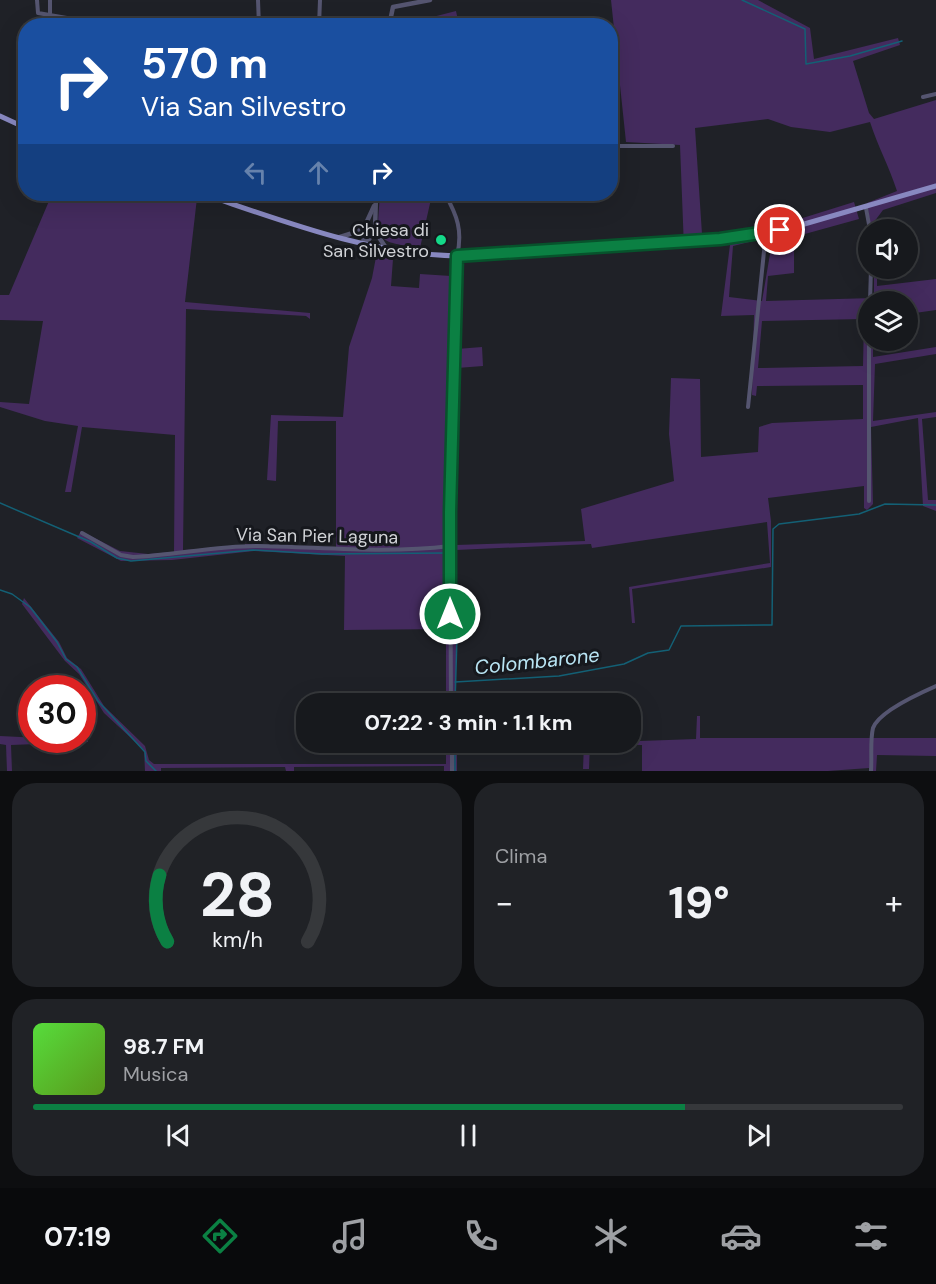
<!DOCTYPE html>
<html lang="it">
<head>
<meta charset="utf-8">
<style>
  :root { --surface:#17191d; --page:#202226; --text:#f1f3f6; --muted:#9ea0a4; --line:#36383b; --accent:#0b8043 }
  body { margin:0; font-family:"DM Sans",sans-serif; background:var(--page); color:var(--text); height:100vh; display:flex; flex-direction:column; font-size:22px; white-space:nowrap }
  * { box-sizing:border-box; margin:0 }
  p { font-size:20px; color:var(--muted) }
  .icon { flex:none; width:33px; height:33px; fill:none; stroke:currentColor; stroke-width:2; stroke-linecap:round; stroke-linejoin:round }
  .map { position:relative; height:771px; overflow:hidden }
  .sheet { display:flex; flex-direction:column; gap:12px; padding:12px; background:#0d0e10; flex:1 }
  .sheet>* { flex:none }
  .guide { position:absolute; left:18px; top:18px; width:600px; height:183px; border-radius:24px; box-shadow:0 6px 24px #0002,0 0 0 2px var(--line); background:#1a4fa0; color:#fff; overflow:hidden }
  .buttons { position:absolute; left:858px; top:219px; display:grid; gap:12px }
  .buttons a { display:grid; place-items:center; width:60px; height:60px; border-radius:50%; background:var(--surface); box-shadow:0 6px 24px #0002,0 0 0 2px var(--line); font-size:30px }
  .speed { position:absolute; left:18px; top:675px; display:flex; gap:12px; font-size:30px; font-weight:700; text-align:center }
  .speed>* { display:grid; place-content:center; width:78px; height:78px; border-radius:50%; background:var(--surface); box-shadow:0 6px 24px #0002,0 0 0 2px var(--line); line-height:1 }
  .speed .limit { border:9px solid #d22; background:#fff; color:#111 }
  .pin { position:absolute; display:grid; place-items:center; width:51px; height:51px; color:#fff; margin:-26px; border:3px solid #fff; border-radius:50%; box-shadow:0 2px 6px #0007 }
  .me { position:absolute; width:66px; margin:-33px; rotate:0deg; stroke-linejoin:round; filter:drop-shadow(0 0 4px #0008) }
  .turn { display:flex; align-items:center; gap:21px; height:126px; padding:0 24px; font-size:27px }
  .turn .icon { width:78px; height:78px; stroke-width:2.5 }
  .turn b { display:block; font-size:42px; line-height:51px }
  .lanes { display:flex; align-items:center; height:57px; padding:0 24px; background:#0003; justify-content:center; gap:30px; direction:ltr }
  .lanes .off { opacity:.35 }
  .big { font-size:45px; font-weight:700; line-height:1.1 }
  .sheet .card { flex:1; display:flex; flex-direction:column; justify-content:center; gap:9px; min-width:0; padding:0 21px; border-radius:24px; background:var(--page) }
  .sheet .dial { align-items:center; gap:0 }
  .dial svg { height:156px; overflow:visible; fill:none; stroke:var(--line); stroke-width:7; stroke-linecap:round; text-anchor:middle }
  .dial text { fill:var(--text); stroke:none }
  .song { display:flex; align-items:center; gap:18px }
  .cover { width:72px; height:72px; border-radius:9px; background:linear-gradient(135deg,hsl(110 70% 55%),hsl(90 70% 35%)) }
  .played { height:6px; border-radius:3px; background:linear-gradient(90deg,var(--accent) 75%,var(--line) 75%) }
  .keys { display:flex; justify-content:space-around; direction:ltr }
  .heat { display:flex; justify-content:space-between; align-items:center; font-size:33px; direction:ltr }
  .sheet .tiles { flex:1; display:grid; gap:12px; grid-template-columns:1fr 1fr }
  .card:last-child { grid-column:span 2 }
  .trip { position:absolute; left:296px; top:693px; width:345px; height:60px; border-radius:24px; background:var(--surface); box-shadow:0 6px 24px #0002,0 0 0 2px var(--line); font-weight:700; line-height:60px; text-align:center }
  .dock { display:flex; height:96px; justify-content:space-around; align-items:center; background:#090a0c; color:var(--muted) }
  .dock .icon { width:42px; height:42px }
  .dock .active { color:var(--accent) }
  .dock b { font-size:27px; color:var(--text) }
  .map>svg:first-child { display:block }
  .green { fill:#442b5e; fill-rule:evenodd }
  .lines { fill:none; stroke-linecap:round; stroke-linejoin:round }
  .stream { stroke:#136075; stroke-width:1.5 }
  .minor { stroke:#555570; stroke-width:4 }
  .tertiary { stroke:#555570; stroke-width:4.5 }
  .primary { stroke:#8888c0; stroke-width:5 }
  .route-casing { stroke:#07532c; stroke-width:15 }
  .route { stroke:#0b8043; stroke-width:10 }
  .poi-dot { fill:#14d989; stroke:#16181d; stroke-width:2 }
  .labels { text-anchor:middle; stroke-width:6; stroke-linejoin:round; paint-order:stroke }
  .poi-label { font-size:18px; fill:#d1d3d7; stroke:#16181d; text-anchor:end }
  .street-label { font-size:18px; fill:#d1d3d7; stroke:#16181d }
  .water-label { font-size:20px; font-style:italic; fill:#b9e5f4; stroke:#16181d }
</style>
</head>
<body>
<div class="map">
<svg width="936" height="771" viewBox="0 0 936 771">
  <rect width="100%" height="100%" fill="#1f2127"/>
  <g class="green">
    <path d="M611 0H758L810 28 814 59 898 38 900 45 853 61 869 113 874 119 936 100V193L883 210 874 222 875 229H871L867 203 897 191C889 166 878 147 870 122L830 132 791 127 768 119 695 128 702 234 777 226 854 202 859 219 794 237V273L768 276 766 301 874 298V269H877V286L936 279V310L908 314V302H868V340L873 341V357L936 347V354L875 364 873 421 936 412V417L922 419 928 500H936V511L923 506 918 418 871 427 873 504 867 510 864 508V486L768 498 771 521V567L632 589 635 623H632L629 587 770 563 767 522 592 548 591 544 456 550V703H446V629L344 630 345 556 254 551 172 560 121 561 77 538 81 531 120 551 148 554 174 552 175 435 82 427 71 492H65L78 426 45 421 0 407V402L29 404 43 321 0 320V295H9L52 194H183L197 198 185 302 310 313V319L306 316 186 309 183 550 245 546V544L336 549V421H278L276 481 267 480 271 415 343 417 349 347 372 278 376 257 393 259 391 286 419 288 420 274 451 276 452 265 459 264 457 349 482 347 483 366 457 368C461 427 451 486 456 545L585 541 581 509 674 481 669 434 671 378 700 379 701 457 758 452 759 427 772 423 863 419V385L757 386 756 396 752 395 754 315 721 316 730 245 684 248 680 145 626 142ZM789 232 790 248 770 254 762 301 729 297 733 246ZM864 319 863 366 758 368 762 321Z"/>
    <path d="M456 11 459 25H414L413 22Z"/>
    <path d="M380 194H442L445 199H431L420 248C372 241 377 240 380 194Z"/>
    <path d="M24 598 59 642 67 658 81 669 104 706 145 746 149 760 154 764H446V743L457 742V771H444V766L294 767V771H286L285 767 161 768V771H145L144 750 104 713 79 674 65 661 22 604Z"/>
    <path d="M697 716H700V738H936V756L877 755 876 771H869V768L828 771H642V745L590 744 589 769H583L584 743 696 739Z"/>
    <path d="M88 734V742L11 745 12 771H7L6 745 0 744V736L82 740 83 735Z"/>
  </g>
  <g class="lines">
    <g class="stream">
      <path d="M742 0 805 29 806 64 850 56 902 41"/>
      <path d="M0 503 91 542 117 558 131 561 253 550 322 554 445 553"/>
      <path d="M453 553 457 636 455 704"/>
      <path d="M0 590 12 594 30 607 57 642 66 659 77 667 98 701 145 752 146 761 156 771"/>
      <path d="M455 682 559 676 624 664 648 653 669 650 681 626 772 625 773 529 779 524 859 514 885 504 936 505"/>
      <path d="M455 742V771"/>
    </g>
    <g class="minor">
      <path d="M37 0 38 13 113 26"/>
      <path d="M50 0V13"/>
      <path d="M258 0 259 26"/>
      <path d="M319 26 320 0"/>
      <path d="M923 97 936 94"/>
      <path d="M610 146H673"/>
      <path d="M445 194C457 215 463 231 457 256L450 512 451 704"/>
      <path d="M866 208 870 230"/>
      <path d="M870 302 871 268"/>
      <path d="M748 407 766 232"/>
      <path d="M869 501V340"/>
      <path d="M82 533 121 555 133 557C174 555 216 546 257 546 322 547 385 554 450 546"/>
      <path d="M452 742V771"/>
      <path d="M871 771C872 758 870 740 873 728 879 711 920 693 936 686"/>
    </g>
    <g class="tertiary">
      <path d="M389 26 393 7 430 0"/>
      <path d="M375 231 386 248"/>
      <path d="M340 237 356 232 365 226"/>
      <path d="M364 246 375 231 376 194"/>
      <path d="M364 246 363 230 374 206"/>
    </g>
    <g class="primary">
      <path d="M0 116 26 128"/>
      <path d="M203 194C286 222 368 254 457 256L720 239 794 227 936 186"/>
    </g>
  </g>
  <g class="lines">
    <g class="route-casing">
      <path id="route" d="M450 614V512L457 256 720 239 780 230"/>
    </g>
    <use href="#route" class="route"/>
  </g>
  <circle class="poi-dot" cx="441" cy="240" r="6"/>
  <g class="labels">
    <g class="poi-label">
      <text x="429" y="236">Chiesa di<tspan x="429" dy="21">San Silvestro</tspan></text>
    </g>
    <g class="street-label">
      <text transform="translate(317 536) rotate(1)" y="6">Via San Pier Laguna</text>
    </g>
    <g class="water-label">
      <text transform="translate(537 661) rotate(-6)" y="7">Colombarone</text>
    </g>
  </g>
</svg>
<div class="buttons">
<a><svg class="icon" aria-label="sound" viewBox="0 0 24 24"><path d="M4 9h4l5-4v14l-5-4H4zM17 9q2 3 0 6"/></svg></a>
<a><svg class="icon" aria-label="layers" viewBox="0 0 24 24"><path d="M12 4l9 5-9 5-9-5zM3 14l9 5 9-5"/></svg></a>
</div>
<div class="speed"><div class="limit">30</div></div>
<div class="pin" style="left:780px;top:230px;background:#d93025"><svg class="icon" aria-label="arrive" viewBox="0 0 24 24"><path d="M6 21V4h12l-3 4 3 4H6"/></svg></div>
<svg class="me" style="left:450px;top:614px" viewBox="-20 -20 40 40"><circle r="17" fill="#0b8043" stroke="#fff" stroke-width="3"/><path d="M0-11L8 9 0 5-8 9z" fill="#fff"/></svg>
<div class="trip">07:22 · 3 min · 1.1 km</div>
<div class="guide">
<div class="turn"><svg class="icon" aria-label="right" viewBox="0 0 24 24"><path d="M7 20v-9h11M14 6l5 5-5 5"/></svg><div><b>570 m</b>Via San Silvestro</div></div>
<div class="lanes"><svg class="icon off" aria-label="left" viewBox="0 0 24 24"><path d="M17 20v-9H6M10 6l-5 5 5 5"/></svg><svg class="icon off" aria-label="ahead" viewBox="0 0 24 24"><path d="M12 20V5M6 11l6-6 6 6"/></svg><svg class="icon" aria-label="right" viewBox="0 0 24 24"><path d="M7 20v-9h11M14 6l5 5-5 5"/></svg></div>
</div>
</div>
<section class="sheet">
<div class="tiles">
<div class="card dial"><svg viewBox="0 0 100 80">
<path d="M14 69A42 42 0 1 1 86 69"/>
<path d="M14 69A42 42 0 0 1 10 35" stroke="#0b8043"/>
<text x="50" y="56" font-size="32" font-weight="700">28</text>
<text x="50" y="72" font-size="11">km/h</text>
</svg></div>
<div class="card"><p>Clima</p>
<div class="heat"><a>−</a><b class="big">19°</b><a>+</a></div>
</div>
<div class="card">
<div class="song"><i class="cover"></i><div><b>98.7 FM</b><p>Musica</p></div></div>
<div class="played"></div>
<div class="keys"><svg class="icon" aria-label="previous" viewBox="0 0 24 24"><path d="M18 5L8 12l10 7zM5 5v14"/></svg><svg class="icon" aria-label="pause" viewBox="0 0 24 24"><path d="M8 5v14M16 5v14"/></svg><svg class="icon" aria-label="next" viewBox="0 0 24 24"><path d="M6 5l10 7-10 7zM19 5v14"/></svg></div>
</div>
</div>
</section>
<nav class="dock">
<b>07:19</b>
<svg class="icon active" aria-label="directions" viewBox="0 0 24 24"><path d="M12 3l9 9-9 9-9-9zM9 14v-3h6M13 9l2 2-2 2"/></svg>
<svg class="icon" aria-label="music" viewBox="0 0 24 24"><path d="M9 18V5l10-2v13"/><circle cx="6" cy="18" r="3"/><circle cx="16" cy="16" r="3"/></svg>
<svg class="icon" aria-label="phone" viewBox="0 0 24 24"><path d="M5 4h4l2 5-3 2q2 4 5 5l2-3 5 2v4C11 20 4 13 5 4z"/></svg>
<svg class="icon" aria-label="climate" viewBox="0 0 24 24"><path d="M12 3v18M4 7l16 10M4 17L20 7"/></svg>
<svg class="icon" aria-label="car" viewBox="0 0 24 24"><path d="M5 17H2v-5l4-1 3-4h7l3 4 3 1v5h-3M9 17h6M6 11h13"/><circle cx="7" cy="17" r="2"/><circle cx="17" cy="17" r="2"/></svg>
<svg class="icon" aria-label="filters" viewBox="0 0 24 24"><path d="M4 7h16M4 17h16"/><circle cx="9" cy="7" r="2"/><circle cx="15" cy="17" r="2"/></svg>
</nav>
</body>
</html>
